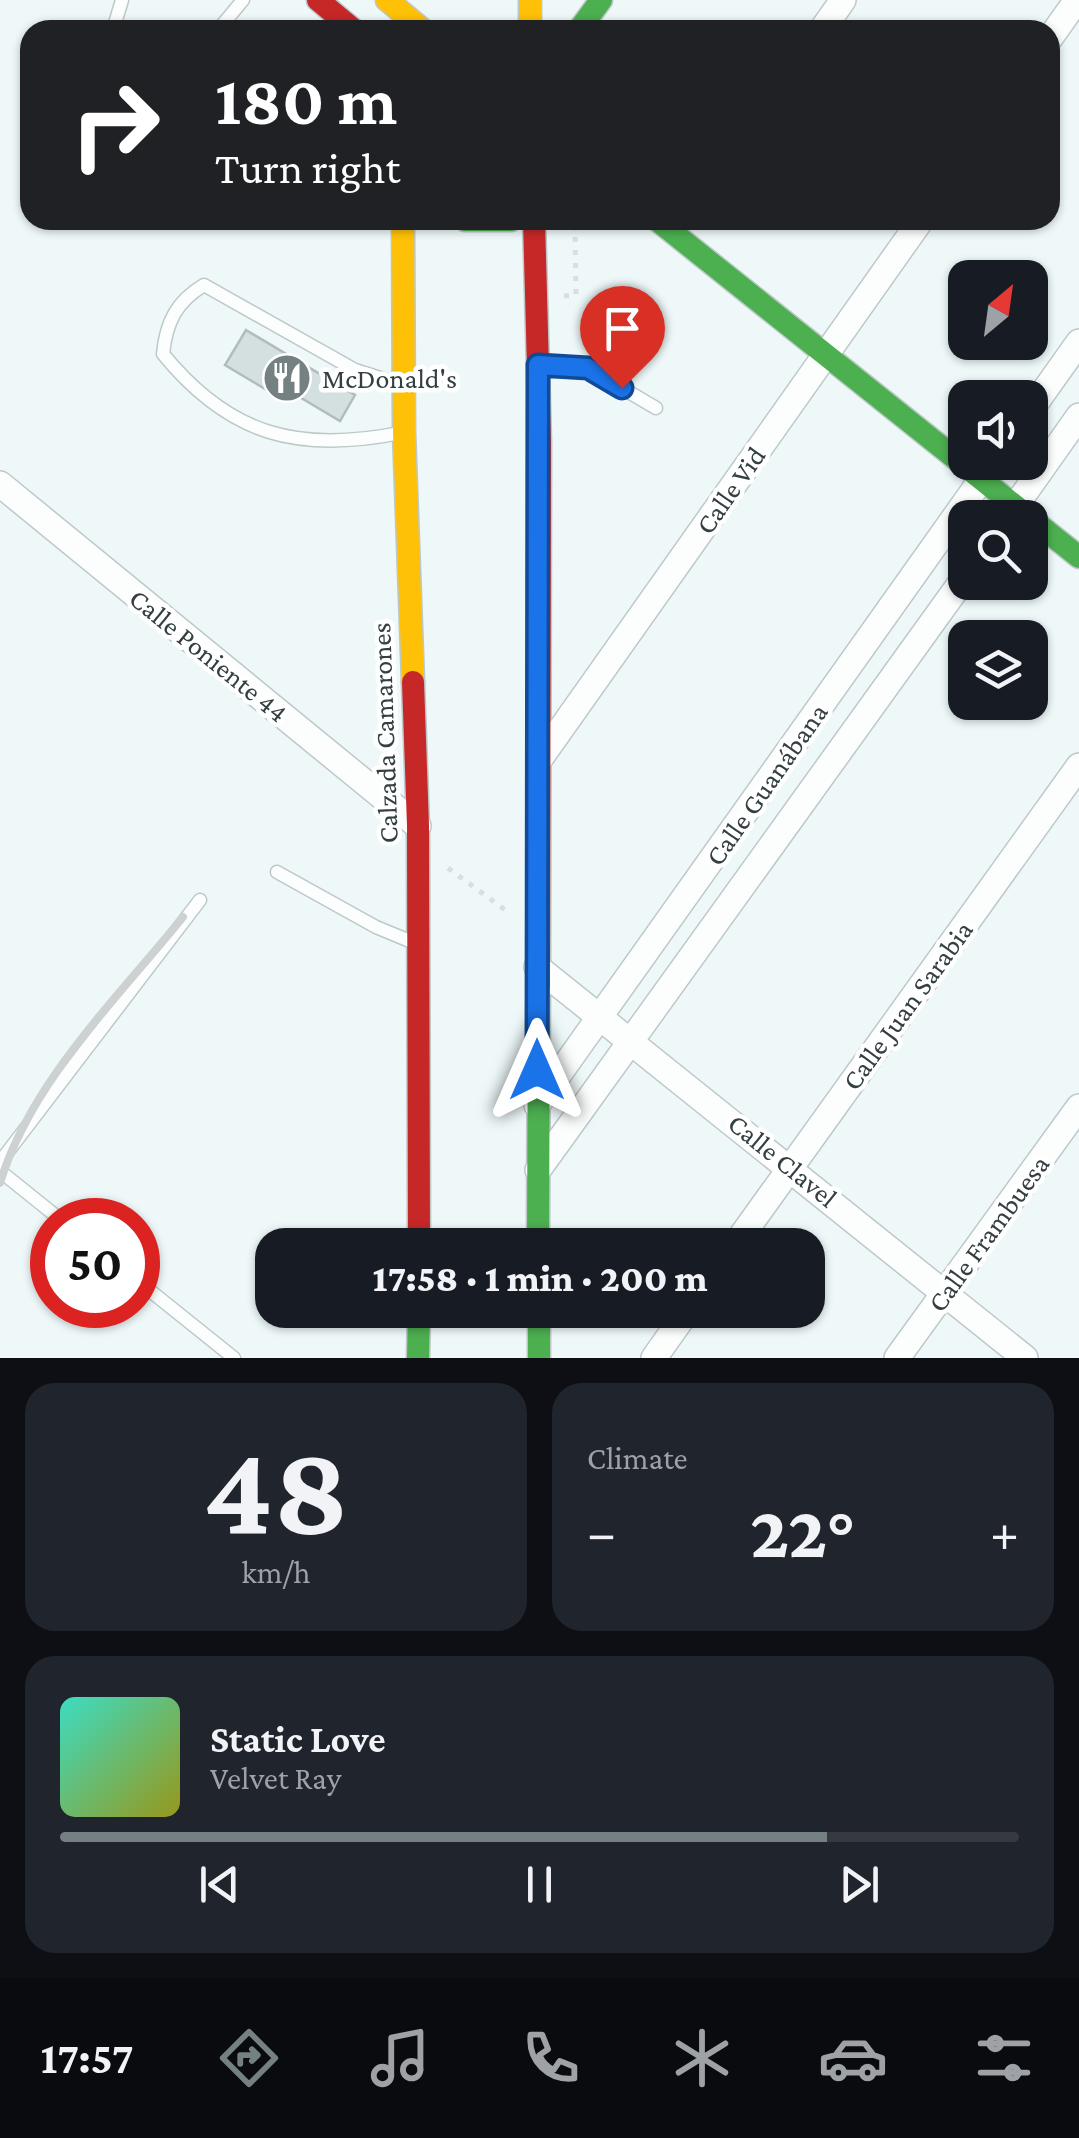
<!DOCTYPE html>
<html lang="en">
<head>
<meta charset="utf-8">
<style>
  :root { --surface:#171b24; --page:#20242c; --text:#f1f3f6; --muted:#9ea1a6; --line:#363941; --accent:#748081 }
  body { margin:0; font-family:"Crimson Pro",serif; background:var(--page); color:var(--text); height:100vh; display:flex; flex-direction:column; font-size:38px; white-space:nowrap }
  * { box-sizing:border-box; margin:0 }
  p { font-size:32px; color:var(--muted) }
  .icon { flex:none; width:55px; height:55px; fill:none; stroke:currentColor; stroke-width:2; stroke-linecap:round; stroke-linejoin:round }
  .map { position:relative; height:1358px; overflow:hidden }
  .sheet { display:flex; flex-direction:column; gap:25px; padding:25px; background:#0d0f14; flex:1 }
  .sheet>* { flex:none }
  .hud { position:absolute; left:20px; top:20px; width:1040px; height:210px; border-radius:30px; box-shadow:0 2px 8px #0004; background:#202124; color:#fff; overflow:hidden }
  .needle { width:65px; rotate:29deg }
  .tools { position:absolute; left:948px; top:260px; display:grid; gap:20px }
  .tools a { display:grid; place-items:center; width:100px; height:100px; border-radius:20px; background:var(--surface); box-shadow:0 2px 8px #0004; font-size:50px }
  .speed { position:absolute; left:30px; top:1198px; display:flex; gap:20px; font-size:50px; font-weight:700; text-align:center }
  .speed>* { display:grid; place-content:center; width:130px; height:130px; border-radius:50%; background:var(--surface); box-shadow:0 2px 8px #0004; line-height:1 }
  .speed .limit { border:15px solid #d22; background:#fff; color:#111 }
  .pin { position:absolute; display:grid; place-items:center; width:85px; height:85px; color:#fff; margin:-102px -42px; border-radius:50% 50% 50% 0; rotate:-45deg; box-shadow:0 0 10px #0007 }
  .pin .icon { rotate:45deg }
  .me { position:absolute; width:110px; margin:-55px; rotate:0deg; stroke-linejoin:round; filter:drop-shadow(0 0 8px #0008) }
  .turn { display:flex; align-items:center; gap:35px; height:210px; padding:0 30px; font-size:45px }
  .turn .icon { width:130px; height:130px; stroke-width:2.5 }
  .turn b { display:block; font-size:70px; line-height:85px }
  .big { font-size:75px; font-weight:800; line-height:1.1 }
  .sheet .tile { flex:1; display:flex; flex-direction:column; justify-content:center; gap:15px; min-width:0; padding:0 35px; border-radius:30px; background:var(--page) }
  .sheet .dial { align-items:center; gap:0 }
  .dial b { font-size:130px; line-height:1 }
  .song { display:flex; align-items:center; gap:30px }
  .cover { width:120px; height:120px; border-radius:15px; background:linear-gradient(135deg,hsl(170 70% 55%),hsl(60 70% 35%)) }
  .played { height:10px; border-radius:5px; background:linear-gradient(90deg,var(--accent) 80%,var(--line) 80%) }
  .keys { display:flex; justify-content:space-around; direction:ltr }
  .heat { display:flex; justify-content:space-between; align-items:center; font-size:55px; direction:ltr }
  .sheet .tiles { flex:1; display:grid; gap:25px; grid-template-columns:1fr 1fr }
  .tile:last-child { grid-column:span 2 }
  .trip { position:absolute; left:255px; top:1228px; width:570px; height:100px; border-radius:30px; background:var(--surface); box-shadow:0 2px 8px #0004; font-weight:800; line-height:100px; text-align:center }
  .menu { display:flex; height:160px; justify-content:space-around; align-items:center; background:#090b0e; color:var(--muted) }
  .menu .icon { width:70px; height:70px }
  .menu .selected { color:var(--accent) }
  .menu b { font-size:45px; color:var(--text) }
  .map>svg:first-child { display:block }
  .building { fill:#d4dfe0; stroke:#b2bcbd; stroke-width:2.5 }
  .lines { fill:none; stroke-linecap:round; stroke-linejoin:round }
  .lane-casing { stroke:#bec8c9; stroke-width:15 }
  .street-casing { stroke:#bec8c9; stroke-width:28 }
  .fast-casing { stroke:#bec8c9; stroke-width:25 }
  .slow-casing { stroke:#bec8c9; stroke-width:25 }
  .jam-casing { stroke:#bec8c9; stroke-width:25 }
  .path { stroke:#dadede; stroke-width:5; stroke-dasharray:5 8; stroke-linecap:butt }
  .lane { stroke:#fcfefe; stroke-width:12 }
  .street { stroke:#fcfefe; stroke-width:25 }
  .fast { stroke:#4caf50; stroke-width:22 }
  .slow { stroke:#ffc107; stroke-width:22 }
  .jam { stroke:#c62828; stroke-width:22 }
  .rail { stroke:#ced1d2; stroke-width:8 }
  .route-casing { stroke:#114b97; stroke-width:25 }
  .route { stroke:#1a73e8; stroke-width:18 }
  .labels { text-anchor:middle; stroke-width:9; stroke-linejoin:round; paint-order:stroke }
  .poi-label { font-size:28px; fill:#333f41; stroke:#fff; text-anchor:start }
  .street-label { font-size:28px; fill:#333f41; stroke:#fff }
</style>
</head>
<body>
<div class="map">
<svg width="1079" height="1358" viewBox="0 0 1079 1358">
  <rect width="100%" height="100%" fill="#eef8f9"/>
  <path class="building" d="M246 330 355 395 340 421 291 392 285 401 225 365Z"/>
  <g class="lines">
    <g class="lane-casing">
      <g id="lane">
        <path d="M113 30 122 0"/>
        <path d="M218 30 243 0"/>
        <path d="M540 365 588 368 656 408"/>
        <path d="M400 433C299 453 230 436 163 354 166 322 177 301 204 285L355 370 402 385"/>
        <path d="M277 872 376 927 417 944"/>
        <path d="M0 1162 200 900"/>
        <path d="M0 1171 61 1220"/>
        <path d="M138 1281 234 1358"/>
      </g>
    </g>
    <g class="street-casing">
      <g id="street">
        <path d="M822 30 843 0"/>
        <path d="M1050 38 1077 0"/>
        <path d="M1030 411 1079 342"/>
        <path d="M0 484 418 826"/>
        <path d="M1007 518 1079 416"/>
        <path d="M539 760 921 220"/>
        <path d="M537 967 1025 1358"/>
        <path d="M537 1105 994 462"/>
        <path d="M538 1170 965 577"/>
        <path d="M735 1245 1079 766"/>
        <path d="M654 1358 688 1310"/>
        <path d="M897 1358 1079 1107"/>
      </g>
    </g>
    <g class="fast-casing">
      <g id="fast">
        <path d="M579 30 601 0"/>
        <path d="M465 220H511"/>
        <path d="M657 220 1079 557"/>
        <path d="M538 1245 539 985"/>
        <path d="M539 1310V1358"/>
        <path d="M418 1358 419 1310"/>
      </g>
    </g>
    <g class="slow-casing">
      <g id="slow">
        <path d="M387 0 423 30"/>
        <path d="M530 0V30"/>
        <path d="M403 220 404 432 413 682"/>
      </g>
    </g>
    <g class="jam-casing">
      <g id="jam">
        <path d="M318 0 354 30"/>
        <path d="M534 220 540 443 539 985"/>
        <path d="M413 682 418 826 419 1245"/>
      </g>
    </g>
    <g class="path">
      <path d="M562 221 575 228 581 220"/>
      <path d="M564 296 576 295 575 228"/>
      <path d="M448 868 508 912"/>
    </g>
    <use href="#lane" class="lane"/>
    <use href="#street" class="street"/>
    <use href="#fast" class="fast"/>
    <use href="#slow" class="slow"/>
    <use href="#jam" class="jam"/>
    <path class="rail" d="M0 1183C31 1081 117 999 183 917"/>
  </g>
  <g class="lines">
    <g class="route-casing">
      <path id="route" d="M537 1070 538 365 588 368 622 388"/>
    </g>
    <use href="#route" class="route"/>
  </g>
  <defs>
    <g id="restaurant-disc" transform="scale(2.5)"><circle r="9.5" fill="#748081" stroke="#fff"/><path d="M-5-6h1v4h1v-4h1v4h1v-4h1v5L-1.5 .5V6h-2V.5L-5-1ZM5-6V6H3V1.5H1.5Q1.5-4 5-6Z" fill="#fff"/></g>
  </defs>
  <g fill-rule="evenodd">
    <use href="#restaurant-disc" x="287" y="378"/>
  </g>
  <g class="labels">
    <g class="poi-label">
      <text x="322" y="388">McDonald's</text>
    </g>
    <g class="street-label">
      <text transform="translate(730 490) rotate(-55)" y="10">Calle Vid</text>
      <text transform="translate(209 655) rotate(39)" y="10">Calle Poniente 44</text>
      <text transform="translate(384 733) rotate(-92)" y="10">Calzada Camarones</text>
      <text transform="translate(766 784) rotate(-55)" y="10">Calle Guanábana</text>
      <text transform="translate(907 1005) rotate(-54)" y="10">Calle Juan Sarabia</text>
      <text transform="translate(783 1160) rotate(39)" y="10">Calle Clavel</text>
      <text transform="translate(988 1233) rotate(-54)" y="10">Calle Frambuesa</text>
    </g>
  </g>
</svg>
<div class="tools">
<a><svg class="needle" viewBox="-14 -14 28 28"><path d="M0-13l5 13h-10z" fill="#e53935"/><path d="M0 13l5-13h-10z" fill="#9ea1a6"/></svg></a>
<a><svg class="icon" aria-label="sound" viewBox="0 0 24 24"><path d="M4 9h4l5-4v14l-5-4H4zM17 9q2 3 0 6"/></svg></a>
<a><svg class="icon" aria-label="search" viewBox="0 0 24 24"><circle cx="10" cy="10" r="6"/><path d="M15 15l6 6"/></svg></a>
<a><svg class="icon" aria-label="layers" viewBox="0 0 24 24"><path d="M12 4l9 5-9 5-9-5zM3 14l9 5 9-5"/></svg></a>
</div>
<div class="speed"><div class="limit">50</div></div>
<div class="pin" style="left:622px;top:388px;background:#d93025"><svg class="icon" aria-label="arrive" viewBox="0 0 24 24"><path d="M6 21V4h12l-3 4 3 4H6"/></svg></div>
<svg class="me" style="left:537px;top:1070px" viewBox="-20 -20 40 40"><path d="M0-17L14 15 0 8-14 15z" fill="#1a73e8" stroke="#fff" stroke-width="4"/></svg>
<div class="trip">17:58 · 1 min · 200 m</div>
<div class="hud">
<div class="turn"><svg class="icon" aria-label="right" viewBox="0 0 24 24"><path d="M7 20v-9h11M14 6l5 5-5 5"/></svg><div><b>180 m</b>Turn right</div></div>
</div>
</div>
<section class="sheet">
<div class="tiles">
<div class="tile dial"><b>48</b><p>km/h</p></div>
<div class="tile"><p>Climate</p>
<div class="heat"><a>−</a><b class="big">22°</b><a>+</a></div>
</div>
<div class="tile">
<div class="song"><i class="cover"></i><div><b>Static Love</b><p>Velvet Ray</p></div></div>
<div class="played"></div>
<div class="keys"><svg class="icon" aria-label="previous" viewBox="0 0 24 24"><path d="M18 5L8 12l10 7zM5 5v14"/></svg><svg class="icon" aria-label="pause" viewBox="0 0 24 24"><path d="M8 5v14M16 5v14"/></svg><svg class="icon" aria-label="next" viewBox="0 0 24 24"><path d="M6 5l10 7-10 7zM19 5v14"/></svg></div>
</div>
</div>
</section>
<nav class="menu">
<b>17:57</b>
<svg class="icon selected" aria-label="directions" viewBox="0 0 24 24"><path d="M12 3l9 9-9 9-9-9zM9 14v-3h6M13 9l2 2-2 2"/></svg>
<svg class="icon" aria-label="music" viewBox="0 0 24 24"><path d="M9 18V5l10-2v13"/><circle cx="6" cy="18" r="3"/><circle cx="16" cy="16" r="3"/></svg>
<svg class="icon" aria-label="phone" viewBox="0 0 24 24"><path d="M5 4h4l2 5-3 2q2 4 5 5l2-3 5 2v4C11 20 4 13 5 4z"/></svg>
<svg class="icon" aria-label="climate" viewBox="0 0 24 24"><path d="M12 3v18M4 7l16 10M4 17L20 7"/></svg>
<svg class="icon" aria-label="car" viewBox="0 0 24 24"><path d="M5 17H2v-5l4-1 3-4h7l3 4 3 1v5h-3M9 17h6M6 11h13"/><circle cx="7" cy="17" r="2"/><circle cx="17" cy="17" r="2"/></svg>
<svg class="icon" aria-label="filters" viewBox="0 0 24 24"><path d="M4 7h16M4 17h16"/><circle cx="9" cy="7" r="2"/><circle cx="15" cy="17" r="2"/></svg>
</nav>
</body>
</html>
